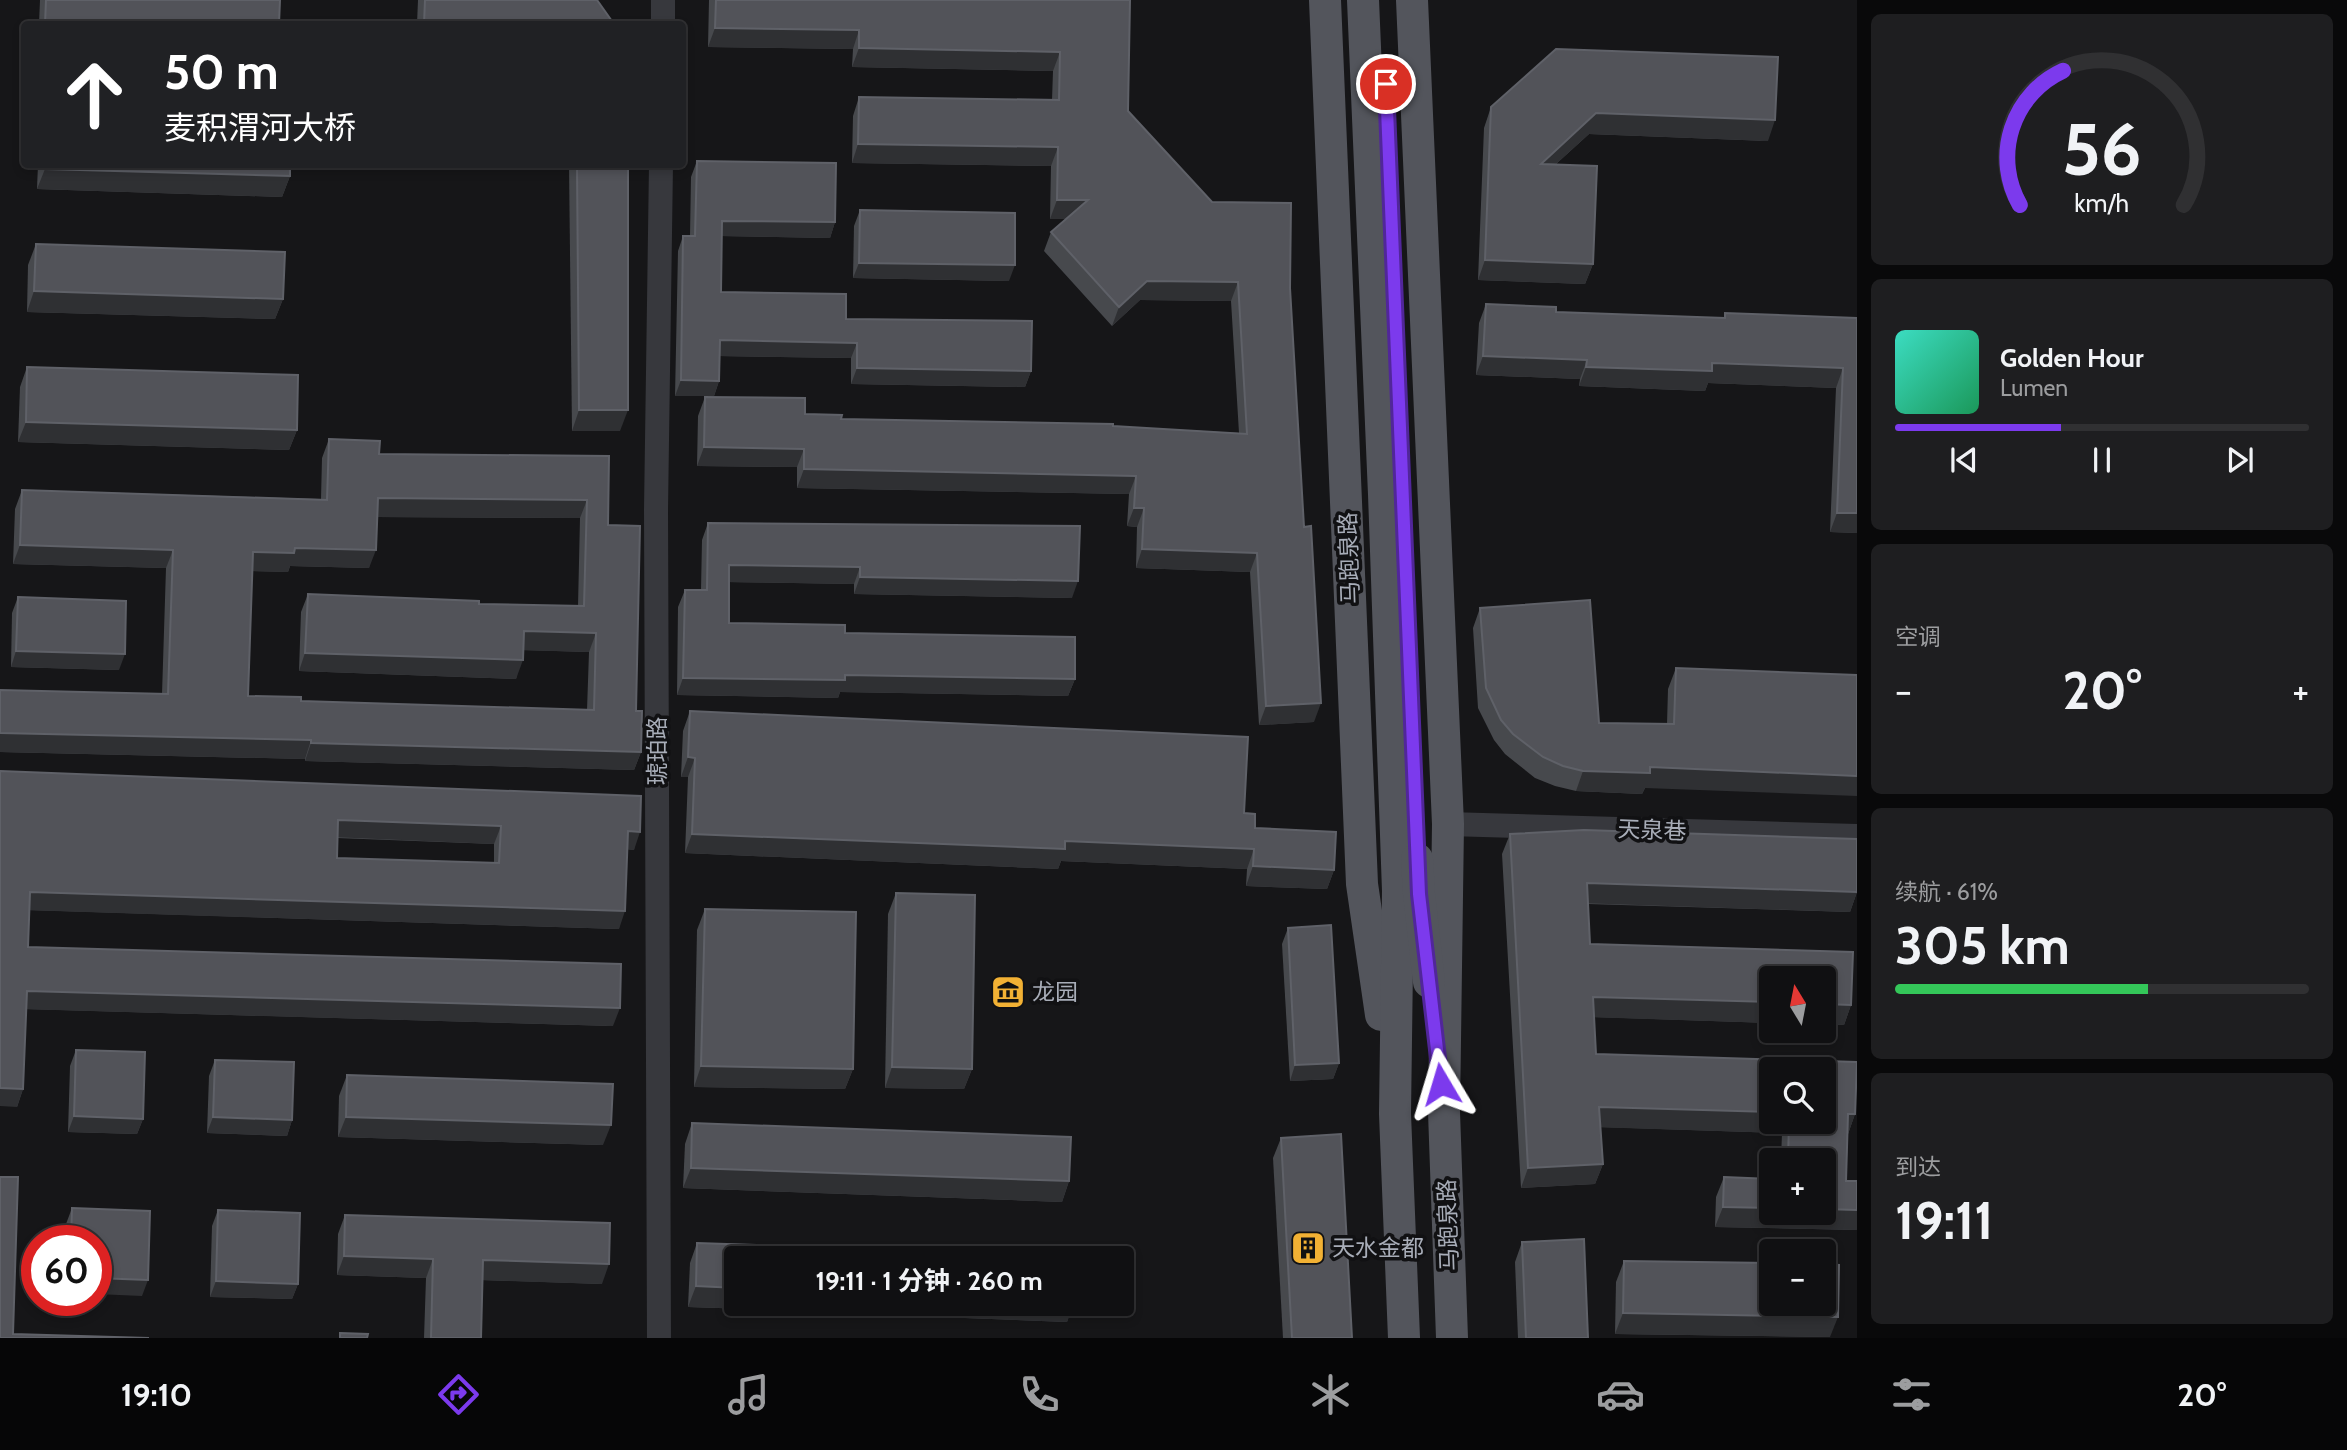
<!DOCTYPE html>
<html lang="zh">
<head>
<meta charset="utf-8">
<style>
  :root { --surface:#101012; --page:#1e1e20; --text:#f1f3f6; --muted:#9c9d9f; --line:#303032; --accent:#7c3aed }
  body { margin:0; font-family:Cabin,"Noto Sans SC",sans-serif; background:var(--page); color:var(--text); height:100vh; display:flex; flex-direction:column; font-size:26px; white-space:nowrap }
  * { box-sizing:border-box; margin:0 }
  p { font-size:23px; color:var(--muted) }
  .icon { flex:none; width:38px; height:38px; fill:none; stroke:currentColor; stroke-width:2; stroke-linecap:round; stroke-linejoin:round }
  .map { position:relative; flex:1; overflow:hidden }
  .details { display:flex; flex-direction:column; gap:14px; padding:14px; background:#09090a; width:490px }
  .details>* { flex:none }
  .hud { position:absolute; left:21px; top:21px; width:665px; height:147px; border-radius:7px; box-shadow:0 4px 10px #0003,0 0 0 2px var(--line); background:#202124; color:#fff; overflow:hidden }
  .needle { width:46px; rotate:350deg }
  .controls { position:absolute; left:1759px; top:966px; display:grid; gap:14px }
  .controls a { display:grid; place-items:center; width:77px; height:77px; border-radius:7px; background:var(--surface); box-shadow:0 4px 10px #0003,0 0 0 2px var(--line); font-size:35px }
  .speed { position:absolute; left:21px; top:1225px; display:flex; gap:14px; font-size:35px; font-weight:700; text-align:center }
  .speed>* { display:grid; place-content:center; width:91px; height:91px; border-radius:50%; background:var(--surface); box-shadow:0 4px 10px #0003,0 0 0 2px var(--line); line-height:1 }
  .speed .limit { border:10px solid #d22; background:#fff; color:#111 }
  .pin { position:absolute; display:grid; place-items:center; width:60px; height:60px; color:#fff; margin:-30px; border:4px solid #fff; border-radius:50%; box-shadow:0 2px 7px #0007 }
  .me { position:absolute; width:77px; margin:-38px; rotate:353deg; stroke-linejoin:round; filter:drop-shadow(0 0 5px #0008) }
  .turn { display:flex; align-items:center; gap:24px; height:147px; padding:0 28px; font-size:32px }
  .turn .icon { width:91px; height:91px; stroke-width:2.5 }
  .turn b { display:block; font-size:49px; line-height:60px }
  .big { font-size:52px; font-weight:700; line-height:1.1 }
  .details .card { flex:1; display:flex; flex-direction:column; justify-content:center; gap:10px; min-width:0; padding:0 24px; border-radius:10px; background:var(--page) }
  .details .dial { align-items:center; gap:0 }
  .dial svg { height:182px; overflow:visible; fill:none; stroke:var(--line); stroke-width:7; stroke-linecap:round; text-anchor:middle }
  .dial text { fill:var(--text); stroke:none }
  .song { display:flex; align-items:center; gap:21px }
  .cover { width:84px; height:84px; border-radius:10px; background:linear-gradient(135deg,hsl(170 70% 55%),hsl(150 70% 35%)) }
  .played { height:7px; border-radius:4px; background:linear-gradient(90deg,var(--accent) 40%,var(--line) 40%) }
  .keys { display:flex; justify-content:space-around; direction:ltr }
  .heat { display:flex; justify-content:space-between; align-items:center; font-size:38px; direction:ltr }
  .charge { height:10px; border-radius:5px; background:linear-gradient(90deg,#34c759 61%,var(--line) 0) }
  .trip { position:absolute; left:724px; top:1246px; width:410px; height:70px; border-radius:7px; background:var(--surface); box-shadow:0 4px 10px #0003,0 0 0 2px var(--line); font-weight:700; line-height:70px; text-align:center }
  .menu { display:flex; height:112px; justify-content:space-around; align-items:center; background:#060607; color:var(--muted) }
  .menu .icon { width:49px; height:49px }
  .menu .current { color:var(--accent) }
  .menu b { font-size:32px; color:var(--text) }
  main { display:flex; flex:1; min-height:0 }
  .map>svg:first-child { display:block }
  .lines { fill:none; stroke-linecap:round; stroke-linejoin:round }
  .minor { stroke:#37383d; stroke-width:24 }
  .major { stroke:#53555c; stroke-width:32 }
  .wall { fill:#47494d; fill-rule:evenodd }
  .shaded-wall { fill:#2f3033 }
  .building { fill:#525359; stroke:#5f6168; stroke-width:2; fill-rule:evenodd }
  .route-casing { stroke:#51269a; stroke-width:18 }
  .route { stroke:#7c3aed; stroke-width:12 }
  .labels { text-anchor:middle; stroke-width:7; stroke-linejoin:round; paint-order:stroke }
  .street-label { font-size:23px; fill:#a8adb8; stroke:#111113 }
  .poi-label { font-size:23px; fill:#a8adb8; stroke:#111113; text-anchor:start }
</style>
</head>
<body>
<main>
<div class="map">
<svg width="1857" height="1338" viewBox="0 0 1857 1338">
  <rect width="100%" height="100%" fill="#161618"/>
  <g class="lines">
    <g class="minor">
      <path d="M663 24V0"/>
      <path d="M1448 824 1857 836"/>
      <path d="M659 1338 656 510 661 164"/>
    </g>
    <g class="major">
      <path d="M1325 0 1362 884 1381 1015"/>
      <path d="M1363 0 1384 494 1398 891 1395 1114 1404 1338"/>
      <path d="M1412 0 1448 824 1444 1112 1452 1338"/>
      <path d="M1417 859 1419 894 1429 982"/>
    </g>
  </g>
  <g class="wall">
    <path d="M40 0H280L279 24H39Z"/>
    <path d="M418 0H597L614 24H417Z"/>
    <path d="M709 0H1130L1128 111 1290 288 1314 722 1259 725 1250 572 1136 568 1137 527 1127 526 1129 494 797 488V467L697 466 698 416 705 397 805 414 841 419 1113 426 1239 433 1231 301 1140 300 1112 326 1044 251 1051 232 1067 219H1050L1051 166 852 163 853 116 859 97 1052 100 1053 71 852 67 853 49 708 47Z"/>
    <path d="M1491 107 1768 141 1589 134 1556 164 1593 264 1585 284 1478 280 1484 128Z"/>
    <path d="M697 161 835 222 830 238 722 236 721 292 846 319 1031 371 1025 387 851 384V358L720 356 719 381 714 396H675L678 251 683 236H690L691 177Z"/>
    <path d="M38 164H290V176L282 197 37 189Z"/>
    <path d="M569 164H628L620 431H572Z"/>
    <path d="M860 210 1009 281 853 278 854 226Z"/>
    <path d="M36 244 283 299 275 319 27 312 28 265Z"/>
    <path d="M1486 304 1556 312 1724 318 1725 313 1857 318V533L1830 532 1836 388 1708 383 1705 391 1579 386 1580 379 1476 375 1479 323Z"/>
    <path d="M27 367 297 430 289 450 18 442 20 387Z"/>
    <path d="M329 439 379 454 609 456 608 525 636 711 641 752 634 770 305 761V759L0 752V690L162 694 166 568 13 564 15 509 22 490 321 499 322 458ZM377 517 580 518 578 606 479 604 308 594 301 612 299 671 516 679 523 650 589 652 587 710 301 701 248 696 252 571 288 572 290 566 369 568Z"/>
    <path d="M708 523 1072 598 854 594V584L729 582V623L845 633 1075 679 1068 696 840 692 838 698 677 695 678 607 685 590H701L702 540Z"/>
    <path d="M18 597 119 670 11 667 12 613Z"/>
    <path d="M1480 608 1599 723 1667 724 1668 689 1676 668 1857 675 1645 788 1642 794 1576 791 1555 786 1535 778 1505 754 1494 740 1478 708 1473 628Z"/>
    <path d="M690 711 1244 813 1255 828 1334 870 1327 889 1246 886 1247 869 1061 861 1058 869 685 853 688 777H681L683 731Z"/>
    <path d="M0 771 641 796 634 850 627 849 619 929 29 910 28 947 613 1026 26 1009 23 1089 17 1107ZM337 838 494 844V863L337 858Z"/>
    <path d="M1584 830 1857 839V892L1850 912 1588 904 1590 944 1853 952 1851 1005 1844 1025 1824 1024V978H1771V1023L1594 1017 1596 1054 1857 1062 1855 1114 1848 1134 1846 1181H1857V1230L1715 1227 1716 1197 1724 1177 1771 1179V1213H1824V1160H1781L1782 1133 1600 1127 1603 1164 1595 1184 1521 1188 1502 854 1510 834ZM1771 1069H1824V1122H1771Z"/>
    <path d="M896 893 972 1069 964 1089 885 1088 888 914Z"/>
    <path d="M705 909 853 1069 845 1089 694 1087 697 930Z"/>
    <path d="M1288 928 1339 1063 1333 1079 1290 1081 1282 944Z"/>
    <path d="M76 1050 143 1119 137 1134 68 1132 70 1066Z"/>
    <path d="M215 1060 292 1120 287 1136 207 1133 209 1076Z"/>
    <path d="M347 1075 603 1145 338 1137 339 1096Z"/>
    <path d="M692 1123 1069 1181 1062 1202 683 1188 685 1144Z"/>
    <path d="M1281 1138 1352 1338H1283L1273 1158Z"/>
    <path d="M72 1208 142 1296 96 1241H66V1224Z"/>
    <path d="M218 1210 298 1284 292 1299 210 1297 212 1226Z"/>
    <path d="M345 1215 602 1284 483 1280 481 1338H424L426 1278 337 1275 338 1234Z"/>
    <path d="M1522 1242 1588 1338H1518L1515 1262Z"/>
    <path d="M697 1243 898 1314 688 1307 690 1263Z"/>
    <path d="M1624 1261 1830 1337 1615 1334 1616 1282Z"/>
    <path d="M938 1304H1073L1067 1322 938 1317Z"/>
  </g>
  <g class="shaded-wall">
    <path d="M715 28 859 30 853 49 708 47Z"/>
    <path d="M859 48 1060 52 1053 71 852 67Z"/>
    <path d="M1596 113 1775 120 1768 141 1589 134 1534 184 1541 164Z"/>
    <path d="M858 144 1058 147 1051 166 852 163Z"/>
    <path d="M45 169 290 176 282 197 37 189Z"/>
    <path d="M1057 200H1088L1081 219H1050Z"/>
    <path d="M722 221 835 222 830 238 716 236Z"/>
    <path d="M1485 260 1593 264 1585 284 1478 280Z"/>
    <path d="M859 263 1015 265 1009 281 853 278Z"/>
    <path d="M1147 281 1238 282 1231 301 1140 300 1112 326 1119 307Z"/>
    <path d="M34 291 283 299 275 319 27 312Z"/>
    <path d="M720 340 857 343 851 358 714 356Z"/>
    <path d="M1483 356 1587 360 1580 379 1476 375Z"/>
    <path d="M1712 363 1843 368 1836 388 1708 383 1705 391 1579 386 1586 367Z"/>
    <path d="M857 368 1031 371 1025 387 851 384Z"/>
    <path d="M681 380 719 381 714 396H675Z"/>
    <path d="M579 410H628L620 431H572Z"/>
    <path d="M26 422 297 430 289 450 18 442Z"/>
    <path d="M704 447 804 449 797 467 697 466Z"/>
    <path d="M804 469 1136 476 1129 494 797 488Z"/>
    <path d="M378 498 587 500 580 518 371 517Z"/>
    <path d="M1134 508H1144L1137 527 1127 526Z"/>
    <path d="M1837 513H1857V533L1830 532Z"/>
    <path d="M20 545 173 550 166 568 13 564Z"/>
    <path d="M295 548 376 550 369 568 290 566 288 572 246 571 253 552Z"/>
    <path d="M1142 549 1257 553 1250 572 1136 568Z"/>
    <path d="M729 565 860 567 854 584 723 582Z"/>
    <path d="M860 577 1078 581 1072 598 854 594Z"/>
    <path d="M524 631 596 633 589 652 517 650Z"/>
    <path d="M16 651 125 654 119 670 11 667Z"/>
    <path d="M305 653 523 660 516 679 299 671Z"/>
    <path d="M845 675 1075 679 1068 696 840 692 838 698 677 695 683 678Z"/>
    <path d="M1321 703 1314 722 1259 725 1266 706Z"/>
    <path d="M0 733 311 740 305 759 0 752Z"/>
    <path d="M311 743 641 752 634 770 305 761Z"/>
    <path d="M688 757 695 758 688 777H681Z"/>
    <path d="M1650 767 1857 776V796L1645 788 1642 794 1576 791 1583 771Z"/>
    <path d="M338 820 501 826 494 844 332 837Z"/>
    <path d="M628 831 640 832 634 850 622 849Z"/>
    <path d="M692 834 1065 841 1254 849 1247 869 1061 861 1058 869 685 853Z"/>
    <path d="M1253 866 1334 870 1327 889 1246 886Z"/>
    <path d="M1587 883 1857 892 1850 912 1579 903Z"/>
    <path d="M30 892 625 911 619 929 23 910Z"/>
    <path d="M27 991 620 1008 613 1026 20 1009Z"/>
    <path d="M1593 997 1771 1002V1023L1586 1017Z"/>
    <path d="M1824 1004 1851 1005 1844 1025 1824 1024Z"/>
    <path d="M1339 1063 1333 1079 1290 1081 1295 1065Z"/>
    <path d="M701 1066 853 1069 845 1089 694 1087Z"/>
    <path d="M892 1067 972 1069 964 1089 885 1088Z"/>
    <path d="M0 1088 23 1089 17 1107 0 1106Z"/>
    <path d="M1599 1107 1771 1112V1122H1786L1782 1133 1592 1127Z"/>
    <path d="M1848 1114H1855L1848 1134Z"/>
    <path d="M74 1116 143 1119 137 1134 68 1132Z"/>
    <path d="M213 1117 292 1120 287 1136 207 1133Z"/>
    <path d="M346 1117 611 1125 603 1145 338 1137Z"/>
    <path d="M1603 1164 1595 1184 1521 1188 1528 1168Z"/>
    <path d="M691 1168 1069 1181 1062 1202 683 1188Z"/>
    <path d="M1723 1207 1771 1208V1213H1824V1209L1857 1210V1230L1715 1227Z"/>
    <path d="M344 1256 433 1259 426 1278 337 1275Z"/>
    <path d="M483 1260 609 1264 602 1284 476 1280Z"/>
    <path d="M96 1278 148 1280 142 1296 96 1294Z"/>
    <path d="M216 1281 298 1284 292 1299 210 1297Z"/>
    <path d="M696 1286 737 1288V1304H902L898 1314 688 1307Z"/>
    <path d="M943 1304H1007L1073 1306 1067 1322 938 1317Z"/>
    <path d="M1623 1313 1838 1317 1830 1337 1615 1334Z"/>
  </g>
  <g class="building">
    <path d="M46 0H280L279 24H45Z"/>
    <path d="M425 0H597L614 24H424Z"/>
    <path d="M716 0H1130L1128 111 1212 202 1291 203 1290 288 1304 527 1311 526 1321 703 1266 706 1257 553 1142 549 1144 508H1134L1136 476 804 469V449L704 447 705 397 805 398V414L842 415 841 419 1113 424V426L1247 434 1238 282 1147 281 1119 307 1051 232 1088 200H1057L1058 147 858 144 859 97 1059 100 1060 52 859 48V30L715 28Z"/>
    <path d="M1556 49 1778 57 1775 120 1596 113 1541 164 1597 166 1593 264 1485 260 1491 107Z"/>
    <path d="M697 161 836 163 835 222 722 221 721 292 846 294V319L1032 321 1031 371 857 368V343L720 340 719 381 681 380 683 236H695Z"/>
    <path d="M45 164H290V176L45 169Z"/>
    <path d="M577 164H628V410H579Z"/>
    <path d="M860 210 1015 213V265L859 263Z"/>
    <path d="M36 244 285 252 283 299 34 291Z"/>
    <path d="M1486 304 1556 307V312L1725 318V313L1857 318V513H1837L1843 368 1712 363V371L1586 367 1587 360 1483 356Z"/>
    <path d="M27 367 298 375 297 430 26 422Z"/>
    <path d="M329 439 380 441 379 454 609 456 608 525 640 526 636 711H642L641 752 311 743V740L0 733V690L168 694 173 550 20 545 22 490 327 500ZM378 498 587 500 584 606 479 604V601L308 594 305 653 523 660 524 631 596 633 594 710 301 701V697L248 696 253 552 294 553 295 548 376 550Z"/>
    <path d="M708 523 1080 526 1078 581 860 577V567L729 565V623L845 625V633L1075 637V679L845 675V680L683 678 685 590H707Z"/>
    <path d="M18 597 126 601 125 654 16 651Z"/>
    <path d="M1590 600 1599 723 1674 724 1676 668 1857 675V776L1650 767V773L1583 771 1563 766 1543 757 1513 734 1501 720 1486 688 1480 608Z"/>
    <path d="M690 711 1248 737 1244 813 1255 814V828L1336 832 1334 870 1253 866 1254 849 1065 841V849L692 834 695 758 688 757Z"/>
    <path d="M0 771 641 796 640 832 628 831 625 911 30 892 28 947 621 964 620 1008 27 991 23 1089 0 1088ZM338 820 501 826 499 863 337 858Z"/>
    <path d="M1584 830 1857 839V892L1587 883 1590 944 1853 952 1851 1005 1824 1004V978H1771V1002L1593 997 1596 1054 1857 1062 1855 1114H1848L1846 1181H1857V1210L1824 1209V1160H1788L1789 1122H1824V1069H1771V1112L1599 1107 1603 1164 1528 1168 1510 834Z"/>
    <path d="M896 893 975 895 972 1069 892 1067Z"/>
    <path d="M705 909 856 912 853 1069 701 1066Z"/>
    <path d="M1331 925 1339 1063 1295 1065 1288 928Z"/>
    <path d="M76 1050 145 1052 143 1119 74 1116Z"/>
    <path d="M215 1060 294 1062 292 1120 213 1117Z"/>
    <path d="M347 1075 613 1084 611 1125 346 1117Z"/>
    <path d="M692 1123 1071 1137 1069 1181 691 1168Z"/>
    <path d="M1341 1134 1352 1338H1292L1281 1138Z"/>
    <path d="M0 1177H18L13 1334 149 1338H0Z"/>
    <path d="M1724 1177 1771 1179V1208L1723 1207Z"/>
    <path d="M72 1208 150 1211 148 1280 96 1278V1241H71Z"/>
    <path d="M218 1210 300 1213 298 1284 216 1281Z"/>
    <path d="M345 1215 610 1223 609 1264 483 1260 481 1338H431L433 1259 344 1256Z"/>
    <path d="M1584 1239 1588 1338H1526L1522 1242Z"/>
    <path d="M697 1243 907 1250V1258H737V1288L696 1286Z"/>
    <path d="M945 1250 1075 1255V1258H945Z"/>
    <path d="M1624 1261 1771 1263V1304H1824V1264L1839 1265 1838 1317 1623 1313Z"/>
    <path d="M1007 1304H1073V1306Z"/>
    <path d="M340 1333 368 1334 367 1338H340Z"/>
  </g>
  <g class="lines">
    <g class="route-casing">
      <path id="route" d="M1386 84 1419 894 1441 1084"/>
    </g>
    <use href="#route" class="route"/>
  </g>
  <defs>
    <g id="museum-square" transform="scale(1.75)"><rect x="-9" y="-9" width="18" height="18" rx="4" fill="#f2b134" stroke="#111113"/><path d="M0-6L6-3V-2H-6V-3ZM-5-1h2V3h-2ZM-1-1h2V3h-2ZM3-1h2V3H3ZM-6 4H6V6H-6Z" fill="#111"/></g>
    <g id="building-square" transform="scale(1.75)"><rect x="-9" y="-9" width="18" height="18" rx="4" fill="#f2b134" stroke="#111113"/><path d="M-4-6H4V6H1V3H-1V6H-4ZM-2.5-4.3h1.7v1.8h-1.7ZM.8-4.3h1.7v1.8H.8ZM-2.5-1h1.7V.8h-1.7ZM.8-1h1.7V.8H.8Z" fill="#111"/></g>
  </defs>
  <g fill-rule="evenodd">
    <use href="#museum-square" x="1008" y="992"/>
    <use href="#building-square" x="1308" y="1248"/>
  </g>
  <g class="labels">
    <g class="street-label">
      <text transform="translate(1349 558) rotate(-92)" y="8">马跑泉路</text>
      <text transform="translate(657 751) rotate(-90)" y="8">琥珀路</text>
      <text transform="translate(1652 830) rotate(2)" y="8">天泉巷</text>
      <text transform="translate(1448 1225) rotate(-92)" y="8">马跑泉路</text>
    </g>
    <g class="poi-label">
      <text x="1032" y="1000">龙园</text>
      <text x="1332" y="1256">天水金都</text>
    </g>
  </g>
</svg>
<div class="controls">
<a><svg class="needle" viewBox="-14 -14 28 28"><path d="M0-13l5 13h-10z" fill="#e53935"/><path d="M0 13l5-13h-10z" fill="#9c9d9f"/></svg></a>
<a><svg class="icon" aria-label="search" viewBox="0 0 24 24"><circle cx="10" cy="10" r="6"/><path d="M15 15l6 6"/></svg></a>
<a>+</a>
<a>−</a>
</div>
<div class="speed"><div class="limit">60</div></div>
<div class="pin" style="left:1386px;top:84px;background:#d93025"><svg class="icon" aria-label="arrive" viewBox="0 0 24 24"><path d="M6 21V4h12l-3 4 3 4H6"/></svg></div>
<svg class="me" style="left:1441px;top:1084px" viewBox="-20 -20 40 40"><path d="M0-17L14 15 0 8-14 15z" fill="#7c3aed" stroke="#fff" stroke-width="4"/></svg>
<div class="trip">19:11 · 1 分钟 · 260 m</div>
<div class="hud">
<div class="turn"><svg class="icon" aria-label="ahead" viewBox="0 0 24 24"><path d="M12 20V5M6 11l6-6 6 6"/></svg><div><b>50 m</b>麦积渭河大桥</div></div>
</div>
</div>
<section class="details">
<div class="card dial"><svg viewBox="0 0 100 80">
<path d="M14 69A42 42 0 1 1 86 69"/>
<path d="M14 69A42 42 0 0 1 33 10" stroke="#7c3aed"/>
<text x="50" y="56" font-size="32" font-weight="700">56</text>
<text x="50" y="72" font-size="11">km/h</text>
</svg></div>
<div class="card">
<div class="song"><i class="cover"></i><div><b>Golden Hour</b><p>Lumen</p></div></div>
<div class="played"></div>
<div class="keys"><svg class="icon" aria-label="previous" viewBox="0 0 24 24"><path d="M18 5L8 12l10 7zM5 5v14"/></svg><svg class="icon" aria-label="pause" viewBox="0 0 24 24"><path d="M8 5v14M16 5v14"/></svg><svg class="icon" aria-label="next" viewBox="0 0 24 24"><path d="M6 5l10 7-10 7zM19 5v14"/></svg></div>
</div>
<div class="card"><p>空调</p>
<div class="heat"><a>−</a><b class="big">20°</b><a>+</a></div>
</div>
<div class="card"><p>续航 · 61%</p><b class="big">305 km</b><div class="charge"></div></div>
<div class="card"><p>到达</p><b class="big">19:11</b></div>
</section>
</main>
<nav class="menu">
<b>19:10</b>
<svg class="icon current" aria-label="directions" viewBox="0 0 24 24"><path d="M12 3l9 9-9 9-9-9zM9 14v-3h6M13 9l2 2-2 2"/></svg>
<svg class="icon" aria-label="music" viewBox="0 0 24 24"><path d="M9 18V5l10-2v13"/><circle cx="6" cy="18" r="3"/><circle cx="16" cy="16" r="3"/></svg>
<svg class="icon" aria-label="phone" viewBox="0 0 24 24"><path d="M5 4h4l2 5-3 2q2 4 5 5l2-3 5 2v4C11 20 4 13 5 4z"/></svg>
<svg class="icon" aria-label="climate" viewBox="0 0 24 24"><path d="M12 3v18M4 7l16 10M4 17L20 7"/></svg>
<svg class="icon" aria-label="car" viewBox="0 0 24 24"><path d="M5 17H2v-5l4-1 3-4h7l3 4 3 1v5h-3M9 17h6M6 11h13"/><circle cx="7" cy="17" r="2"/><circle cx="17" cy="17" r="2"/></svg>
<svg class="icon" aria-label="filters" viewBox="0 0 24 24"><path d="M4 7h16M4 17h16"/><circle cx="9" cy="7" r="2"/><circle cx="15" cy="17" r="2"/></svg>
<b>20°</b>
</nav>
</body>
</html>
